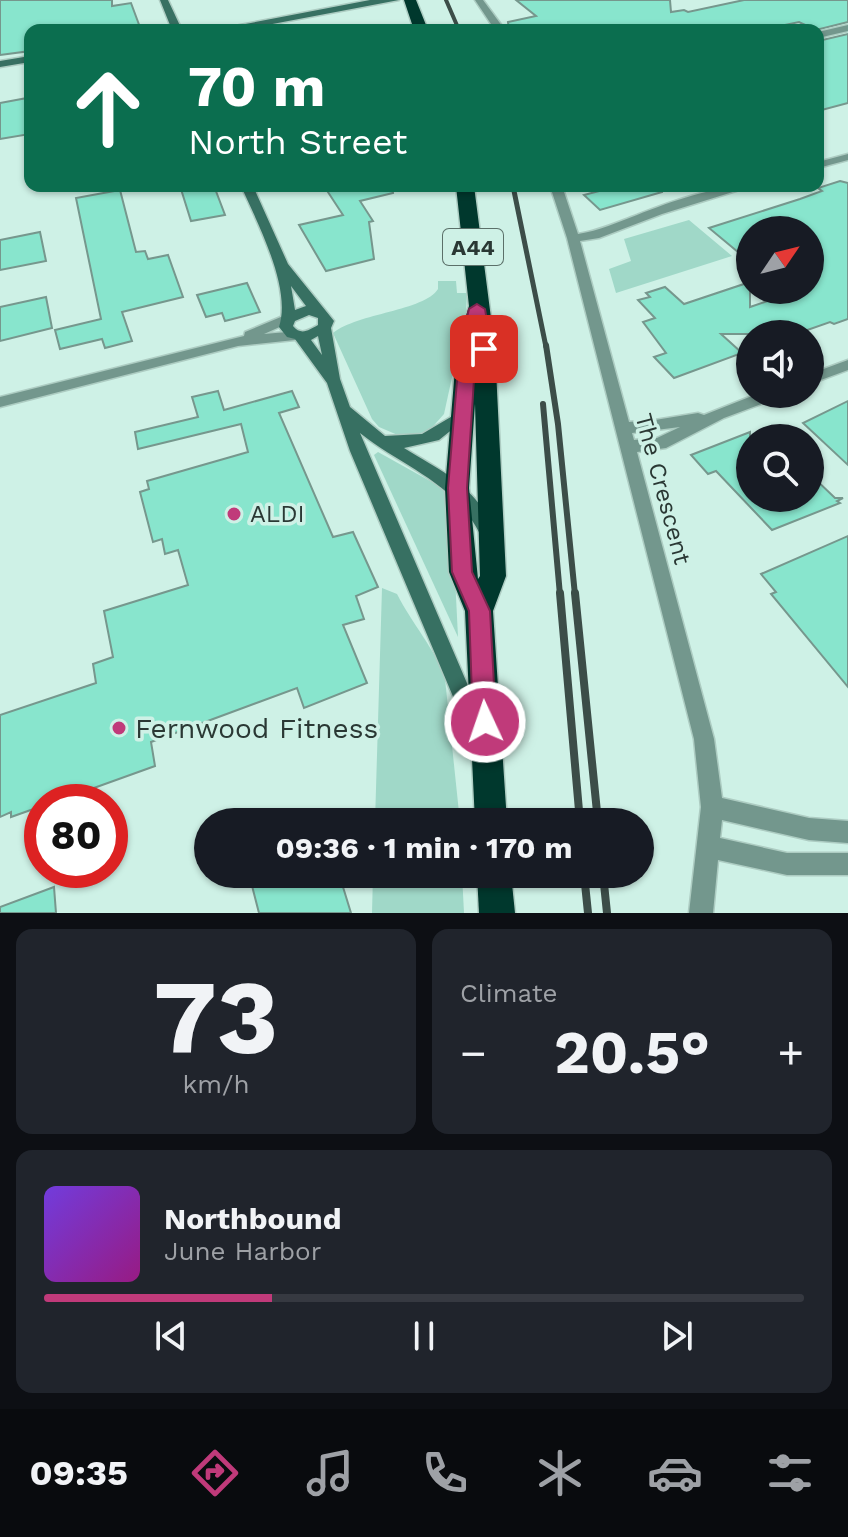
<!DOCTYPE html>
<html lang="en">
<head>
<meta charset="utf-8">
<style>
  :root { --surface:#171b24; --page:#20242c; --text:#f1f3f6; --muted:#9ea1a6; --line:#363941; --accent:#c03a7a }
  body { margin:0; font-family:"Work Sans",sans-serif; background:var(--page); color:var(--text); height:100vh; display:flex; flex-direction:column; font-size:30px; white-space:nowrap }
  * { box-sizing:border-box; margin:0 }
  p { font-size:26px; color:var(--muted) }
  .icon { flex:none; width:44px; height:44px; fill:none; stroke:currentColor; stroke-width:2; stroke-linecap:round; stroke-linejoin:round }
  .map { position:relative; height:913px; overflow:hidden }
  .sheet { display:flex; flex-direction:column; gap:16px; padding:16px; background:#0d0f14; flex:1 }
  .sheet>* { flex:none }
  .top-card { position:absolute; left:24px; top:24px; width:800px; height:168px; border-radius:16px; box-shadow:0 2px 6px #0004; background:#0b6e4f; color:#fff; overflow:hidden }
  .needle { width:52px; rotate:55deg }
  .tools { position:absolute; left:736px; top:216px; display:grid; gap:16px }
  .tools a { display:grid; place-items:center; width:88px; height:88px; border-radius:50%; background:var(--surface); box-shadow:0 2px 6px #0004; font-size:40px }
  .speed { position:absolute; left:24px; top:784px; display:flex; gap:16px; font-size:40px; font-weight:700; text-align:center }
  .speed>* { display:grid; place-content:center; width:104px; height:104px; border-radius:50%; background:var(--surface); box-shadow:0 2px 6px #0004; line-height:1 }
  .speed .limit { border:12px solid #d22; background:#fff; color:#111 }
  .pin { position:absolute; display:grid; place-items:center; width:68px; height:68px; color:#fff; margin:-34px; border-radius:16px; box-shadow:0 4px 12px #0006 }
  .me { position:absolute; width:88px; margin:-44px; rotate:357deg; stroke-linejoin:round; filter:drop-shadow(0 0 6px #0008) }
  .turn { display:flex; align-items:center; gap:28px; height:168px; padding:0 32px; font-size:36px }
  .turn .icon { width:104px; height:104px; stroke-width:2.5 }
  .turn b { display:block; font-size:56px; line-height:68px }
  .big { font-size:60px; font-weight:700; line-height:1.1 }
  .sheet .tile { flex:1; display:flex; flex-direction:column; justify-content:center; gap:12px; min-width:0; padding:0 28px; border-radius:16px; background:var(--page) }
  .sheet .dial { align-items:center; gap:0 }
  .dial b { font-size:104px; line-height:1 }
  .song { display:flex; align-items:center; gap:24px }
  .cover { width:96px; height:96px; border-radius:12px; background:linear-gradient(135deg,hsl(260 70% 55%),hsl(310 70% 35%)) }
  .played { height:8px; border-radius:4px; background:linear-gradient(90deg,var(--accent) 30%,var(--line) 30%) }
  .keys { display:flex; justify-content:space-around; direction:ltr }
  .heat { display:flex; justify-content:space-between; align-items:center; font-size:44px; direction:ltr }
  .sheet .tiles { flex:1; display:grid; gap:16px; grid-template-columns:1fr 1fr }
  .tile:last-child { grid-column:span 2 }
  .trip { position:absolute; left:194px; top:808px; width:460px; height:80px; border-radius:40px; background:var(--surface); box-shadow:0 2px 6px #0004; font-weight:700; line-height:80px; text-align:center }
  .tab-bar { display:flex; height:128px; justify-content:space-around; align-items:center; background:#090b0e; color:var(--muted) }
  .tab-bar .icon { width:56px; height:56px }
  .tab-bar .on { color:var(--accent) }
  .tab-bar b { font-size:36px; color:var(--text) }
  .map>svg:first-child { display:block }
  .green { fill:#a0d8c8 }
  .building { fill:#88e5cd; stroke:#76978d; stroke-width:2 }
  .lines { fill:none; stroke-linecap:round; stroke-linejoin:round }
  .street-casing { stroke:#adccc2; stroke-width:3 }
  .secondary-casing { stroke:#adccc2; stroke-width:3 }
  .highway-casing { stroke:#adccc2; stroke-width:3 }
  .street { fill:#73978d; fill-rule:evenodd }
  .secondary { fill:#377062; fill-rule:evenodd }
  .highway { fill:#00382d; fill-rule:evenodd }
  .rail-far3 { stroke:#3c4d48; stroke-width:4 }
  .rail-far2 { stroke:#3c4d48; stroke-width:5 }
  .rail-far1 { stroke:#3c4d48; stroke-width:6 }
  .rail { stroke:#3c4d48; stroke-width:8 }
  .route { fill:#c03a7a; stroke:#7d264f; stroke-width:2 }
  .poi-dot { fill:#c03a7a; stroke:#cef1e6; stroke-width:3 }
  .labels { text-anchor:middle; stroke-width:7; stroke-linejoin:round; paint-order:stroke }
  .shield { fill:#cef1e6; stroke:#5b7069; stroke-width:2 }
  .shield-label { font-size:22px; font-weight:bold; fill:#2a3834 }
  .street-label { font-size:24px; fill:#2a3834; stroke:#cef1e6 }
  .poi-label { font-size:24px; fill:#2a3834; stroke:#cef1e6; text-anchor:start }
  .near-poi-label { font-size:28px; fill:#2a3834; stroke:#cef1e6; text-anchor:start }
</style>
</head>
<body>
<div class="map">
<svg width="848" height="913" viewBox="0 0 848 913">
  <rect width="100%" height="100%" fill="#cef1e6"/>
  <g class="green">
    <path d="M689 220 732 256 616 293 609 269 631 261 624 239Z"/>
    <path d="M438 281H456L457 293H467L466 313 444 414 428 432 400 436 379 427 372 419 333 333C358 313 424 311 438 289Z"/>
    <path d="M378 452 448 491 451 496 458 637 374 455Z"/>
    <path d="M382 588 397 594C412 624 435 648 445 679L460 822H375Z"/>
    <path d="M373 874H462L464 913H372Z"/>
  </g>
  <g class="building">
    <path d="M0 0H112V6L131 3 141 30H30V51L0 55Z"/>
    <path d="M516 0H670L671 12 684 10 688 12 744 0H848V22L816 30 799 22 761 30H509L508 22 536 16Z"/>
    <path d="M848 34V103L818 111V41Z"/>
    <path d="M27 98 30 134 0 139V103Z"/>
    <path d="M840 181 848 183V319L834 324 830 322 796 334H721L742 353 674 378 654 357 666 353 643 322 655 318 638 300 650 297 646 293 665 287 684 304 750 282V307L800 290H810V230H750V262L709 228 800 199 822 191 818 188Z"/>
    <path d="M180 186H214L225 215 191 221Z"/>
    <path d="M324 186H392L393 193 360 201 373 221 369 222 374 259 326 271 299 225 343 215Z"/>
    <path d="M618 186H661L662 192 600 210 584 195Z"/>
    <path d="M120 190 136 252 145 251 148 259 168 255 183 297 122 312 132 341 105 348 102 339 60 349 55 330 101 319 76 198Z"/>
    <path d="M40 232 46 261 0 270V240Z"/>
    <path d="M247 283 260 312 225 321 222 313 206 317 197 295Z"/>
    <path d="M46 297 52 328 0 341V307Z"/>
    <path d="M218 391 224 410 292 391 299 407 279 413 333 537 353 532 378 587 356 596 364 619 343 625 367 683 304 708 297 688 151 742 155 766 55 802H42V806L11 817V812L0 817V715L96 683 93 664 113 657 104 611 188 585 178 550 165 554 162 539 153 542 140 492 149 489 147 481 248 452 241 424 138 449 135 432 198 417 192 397Z"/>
    <path d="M848 401V465L803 423Z"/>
    <path d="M750 432V498H810V474L835 498H843L837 501 840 503 772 530 716 471 708 474 691 455Z"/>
    <path d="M848 536V687L771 594 776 592 761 574Z"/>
    <path d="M273 874H339L351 913H259L251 882Z"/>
    <path d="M54 887 56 913H0V907Z"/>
  </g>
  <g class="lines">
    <g class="street-casing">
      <g id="street">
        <path d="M475 0H483L505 30H495Z"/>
        <path d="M848 25V31L818 38V32Z"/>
        <path d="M848 154V160L818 168V162Z"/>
        <path d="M550 186H562L578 234C599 231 618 222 637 215 672 201 714 186 752 186L662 214 599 238 580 241 629 422 655 420 698 413 704 415 757 394H779L777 398 724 418 666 448 637 452 714 739 722 798 809 818 848 821V843L809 840 722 820 720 838 787 853H848V875H787L718 860 713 913H689L701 807 694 739 567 238ZM680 427 657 438 634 440 632 433Z"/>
        <path d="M288 314 295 318 293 321 264 334 299 331 304 333 306 336 304 339 238 346 0 407V397L244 336 245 332Z"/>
        <path d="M848 360V370L810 384V374Z"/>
      </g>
    </g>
    <g class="secondary-casing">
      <g id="secondary">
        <path d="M160 0H168L182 30H172Z"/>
        <path d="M370 0H399L241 30H214Z"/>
        <path d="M30 56V62L0 67V61Z"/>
        <path d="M241 186H253L288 264 334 321 331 328 340 379 350 407 385 436 422 434 461 411 469 416 439 440 404 448C446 474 471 483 495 529L492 534 486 536 480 534C453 481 404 468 360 433L487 730 484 737 477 740 470 737 350 451 327 383 295 339 287 337 279 327C292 288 257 222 241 186ZM291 286 306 306 295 310ZM309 315 318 318V325C309 330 301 336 293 326L295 321ZM318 336 322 355 311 340Z"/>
      </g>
    </g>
    <g class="highway-casing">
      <g id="highway">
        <path d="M404 0H416L428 30H414Z"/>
        <path d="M456 186H474L495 349 506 576 493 611 507 822H475L465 611 449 572 445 488 457 345 469 306ZM475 404 480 576 478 579 469 488Z"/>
        <path d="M477 874H511L515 913H479Z"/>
      </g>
    </g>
    <use href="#street" class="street"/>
    <use href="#secondary" class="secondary"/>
    <use href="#highway" class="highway"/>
    <path class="rail-far3" d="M446 0 459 30"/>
    <path class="rail-far2" d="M513 186 546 347"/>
    <g class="rail-far1">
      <path d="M546 345 558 424 575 595"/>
      <path d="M543 404 560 595"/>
    </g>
    <g class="rail">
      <path d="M560 593 580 822"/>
      <path d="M575 593 598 822"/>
      <path d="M584 874 588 913"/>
      <path d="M603 874 607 913"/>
    </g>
  </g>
  <path class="route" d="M477 304 485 309 492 349 484 354 476 348 467 488 472 572 490 611 496 722 493 729 485 733 476 729 473 722 469 611 452 572 448 488 460 345 469 309Z"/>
  <g class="poi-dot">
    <circle cx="234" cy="514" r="8"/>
    <circle cx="119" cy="728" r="8"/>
  </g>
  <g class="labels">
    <rect class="shield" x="443" y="229" width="60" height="36" rx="6"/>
    <g class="shield-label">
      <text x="473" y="255">A44</text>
    </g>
    <g class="street-label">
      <text transform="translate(663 489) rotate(75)" y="8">The Crescent</text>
    </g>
    <g class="poi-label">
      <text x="250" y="522">ALDI</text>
    </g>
    <g class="near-poi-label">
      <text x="135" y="738">Fernwood Fitness</text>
    </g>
  </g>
</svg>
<div class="tools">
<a><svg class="needle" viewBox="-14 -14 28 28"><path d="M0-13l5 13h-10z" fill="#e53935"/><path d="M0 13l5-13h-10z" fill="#9ea1a6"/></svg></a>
<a><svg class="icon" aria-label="sound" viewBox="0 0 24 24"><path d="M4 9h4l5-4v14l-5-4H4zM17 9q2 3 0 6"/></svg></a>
<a><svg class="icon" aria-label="search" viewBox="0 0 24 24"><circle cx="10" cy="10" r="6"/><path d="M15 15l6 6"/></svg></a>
</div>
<div class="speed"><div class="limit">80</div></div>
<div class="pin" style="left:484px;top:349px;background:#d93025"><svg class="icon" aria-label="arrive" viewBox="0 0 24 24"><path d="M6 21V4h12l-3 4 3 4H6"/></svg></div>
<svg class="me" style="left:485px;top:722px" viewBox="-20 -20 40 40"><circle r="17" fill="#c03a7a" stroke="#fff" stroke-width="3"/><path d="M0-11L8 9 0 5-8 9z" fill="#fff"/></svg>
<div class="trip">09:36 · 1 min · 170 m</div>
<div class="top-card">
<div class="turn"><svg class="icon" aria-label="ahead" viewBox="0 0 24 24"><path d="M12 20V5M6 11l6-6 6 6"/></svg><div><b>70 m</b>North Street</div></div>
</div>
</div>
<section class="sheet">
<div class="tiles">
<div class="tile dial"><b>73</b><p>km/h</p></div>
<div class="tile"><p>Climate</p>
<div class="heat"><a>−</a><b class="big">20.5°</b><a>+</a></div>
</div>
<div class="tile">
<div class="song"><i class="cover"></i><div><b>Northbound</b><p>June Harbor</p></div></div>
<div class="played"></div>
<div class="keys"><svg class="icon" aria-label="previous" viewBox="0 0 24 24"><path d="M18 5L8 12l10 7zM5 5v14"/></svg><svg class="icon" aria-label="pause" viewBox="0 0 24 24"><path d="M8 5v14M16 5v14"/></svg><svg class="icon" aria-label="next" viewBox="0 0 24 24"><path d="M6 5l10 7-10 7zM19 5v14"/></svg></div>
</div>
</div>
</section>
<nav class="tab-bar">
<b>09:35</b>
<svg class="icon on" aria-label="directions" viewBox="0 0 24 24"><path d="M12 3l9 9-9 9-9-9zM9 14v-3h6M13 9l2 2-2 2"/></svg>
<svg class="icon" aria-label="music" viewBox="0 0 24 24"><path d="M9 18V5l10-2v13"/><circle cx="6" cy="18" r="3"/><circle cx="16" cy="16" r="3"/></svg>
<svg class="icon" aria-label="phone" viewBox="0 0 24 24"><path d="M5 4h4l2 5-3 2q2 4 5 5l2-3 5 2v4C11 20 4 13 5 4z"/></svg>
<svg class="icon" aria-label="climate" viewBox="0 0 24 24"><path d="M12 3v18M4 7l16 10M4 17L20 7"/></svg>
<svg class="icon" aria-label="car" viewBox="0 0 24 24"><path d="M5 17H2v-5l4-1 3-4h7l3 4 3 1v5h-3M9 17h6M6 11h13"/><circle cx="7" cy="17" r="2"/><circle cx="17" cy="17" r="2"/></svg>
<svg class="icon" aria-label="filters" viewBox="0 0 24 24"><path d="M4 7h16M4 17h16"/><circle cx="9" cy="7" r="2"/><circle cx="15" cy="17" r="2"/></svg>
</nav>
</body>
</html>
